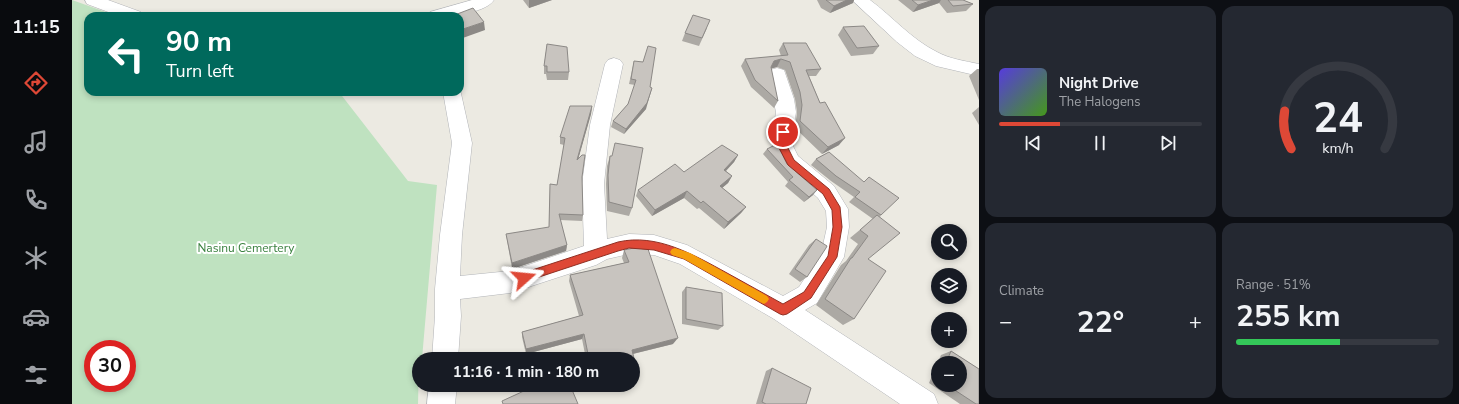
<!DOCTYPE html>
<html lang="en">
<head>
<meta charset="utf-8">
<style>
  :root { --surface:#171b24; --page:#242831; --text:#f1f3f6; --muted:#9ea1a6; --line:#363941; --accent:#de4836 }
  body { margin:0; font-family:"Nunito Sans",sans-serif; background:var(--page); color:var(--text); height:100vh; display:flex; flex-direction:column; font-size:15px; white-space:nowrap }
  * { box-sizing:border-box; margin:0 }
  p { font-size:13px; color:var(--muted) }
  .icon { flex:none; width:22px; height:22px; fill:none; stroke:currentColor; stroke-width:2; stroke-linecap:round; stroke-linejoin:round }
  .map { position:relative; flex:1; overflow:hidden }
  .sheet { display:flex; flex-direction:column; gap:6px; padding:6px; background:#0d0f14; width:480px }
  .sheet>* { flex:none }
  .top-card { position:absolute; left:12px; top:12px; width:380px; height:84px; border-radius:12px; box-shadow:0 2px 6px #0003; background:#00695c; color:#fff; overflow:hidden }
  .controls { position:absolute; left:859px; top:224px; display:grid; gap:8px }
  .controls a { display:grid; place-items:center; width:36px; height:36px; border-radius:50%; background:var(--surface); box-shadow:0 2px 6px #0003; font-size:20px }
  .speed { position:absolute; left:12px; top:340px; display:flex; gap:8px; font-size:20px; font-weight:700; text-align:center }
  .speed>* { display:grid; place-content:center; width:52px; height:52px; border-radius:50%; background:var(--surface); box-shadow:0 2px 6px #0003; line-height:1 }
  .speed .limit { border:6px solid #d22; background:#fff; color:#111 }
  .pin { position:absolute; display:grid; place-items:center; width:34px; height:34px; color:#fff; margin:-17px; border:2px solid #fff; border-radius:50%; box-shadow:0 1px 4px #0007 }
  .me { position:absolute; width:44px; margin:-22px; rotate:72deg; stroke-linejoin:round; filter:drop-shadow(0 0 3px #0008) }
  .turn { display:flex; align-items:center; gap:14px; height:84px; padding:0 16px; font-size:18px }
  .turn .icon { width:52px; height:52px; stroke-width:2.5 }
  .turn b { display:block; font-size:28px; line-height:34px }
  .big { font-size:30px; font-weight:700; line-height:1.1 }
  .sheet .widget { flex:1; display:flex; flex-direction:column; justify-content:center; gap:6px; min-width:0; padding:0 14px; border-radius:12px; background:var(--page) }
  .sheet .dial { align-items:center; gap:0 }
  .dial svg { height:104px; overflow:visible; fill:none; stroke:var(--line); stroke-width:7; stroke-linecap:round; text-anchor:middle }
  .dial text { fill:var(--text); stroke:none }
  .song { display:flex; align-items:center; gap:12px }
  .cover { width:48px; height:48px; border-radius:6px; background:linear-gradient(135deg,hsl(250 70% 55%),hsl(100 70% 35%)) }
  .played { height:4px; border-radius:2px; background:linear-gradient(90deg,var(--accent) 30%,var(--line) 30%) }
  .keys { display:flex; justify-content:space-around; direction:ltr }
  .heat { display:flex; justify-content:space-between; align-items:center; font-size:22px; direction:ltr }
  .charge { height:6px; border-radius:3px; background:linear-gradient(90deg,#34c759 51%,var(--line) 0) }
  .sheet .tiles { flex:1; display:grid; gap:6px; grid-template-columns:repeat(2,1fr) }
  .trip { position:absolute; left:340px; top:352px; width:228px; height:40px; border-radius:20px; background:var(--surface); box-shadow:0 2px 6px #0003; font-weight:700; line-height:40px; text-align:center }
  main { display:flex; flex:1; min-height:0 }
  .tabs { display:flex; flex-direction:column; width:72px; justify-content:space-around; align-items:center; background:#090b0e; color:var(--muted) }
  .tabs .icon { width:28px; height:28px }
  .tabs .active { color:var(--accent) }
  .tabs b { font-size:18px; color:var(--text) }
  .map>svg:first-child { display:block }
  .green { fill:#bfe2c0; fill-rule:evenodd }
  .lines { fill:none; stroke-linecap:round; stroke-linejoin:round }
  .minor-casing { stroke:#b2b4b8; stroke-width:1 }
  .minor { fill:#fff; fill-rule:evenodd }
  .wall { fill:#aca9a4; fill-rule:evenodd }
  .shaded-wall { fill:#8c8986 }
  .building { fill:#c8c4bf; stroke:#8c8986 }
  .route { fill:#de4836; stroke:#902f23 }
  .slow { fill:#f59e0b }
  .labels { text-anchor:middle; stroke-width:4; stroke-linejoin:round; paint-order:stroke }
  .park-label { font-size:12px; fill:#3a813f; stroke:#fff }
</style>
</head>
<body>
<main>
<nav class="tabs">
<b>11:15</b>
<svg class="icon active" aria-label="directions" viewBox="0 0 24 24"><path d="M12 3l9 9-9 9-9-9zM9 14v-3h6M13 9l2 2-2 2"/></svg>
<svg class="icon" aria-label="music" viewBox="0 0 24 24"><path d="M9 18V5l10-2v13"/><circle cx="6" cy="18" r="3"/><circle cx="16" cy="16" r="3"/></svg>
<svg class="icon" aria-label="phone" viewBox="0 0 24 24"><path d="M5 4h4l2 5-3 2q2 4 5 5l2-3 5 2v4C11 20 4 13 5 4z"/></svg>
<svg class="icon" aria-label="climate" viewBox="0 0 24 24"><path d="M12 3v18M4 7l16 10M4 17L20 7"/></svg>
<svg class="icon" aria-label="car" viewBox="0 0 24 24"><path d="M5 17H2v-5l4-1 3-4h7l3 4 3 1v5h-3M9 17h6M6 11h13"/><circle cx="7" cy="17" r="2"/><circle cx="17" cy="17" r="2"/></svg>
<svg class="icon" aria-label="filters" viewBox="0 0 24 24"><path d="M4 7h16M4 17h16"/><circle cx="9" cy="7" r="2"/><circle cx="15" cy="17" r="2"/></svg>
</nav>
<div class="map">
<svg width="907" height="404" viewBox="0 0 907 404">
  <rect width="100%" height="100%" fill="#eceae2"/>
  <path class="green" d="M0 0 45 16H16V92H267L336 181 365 185 350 359H347L346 404H0ZM21 349H55V383H21Z"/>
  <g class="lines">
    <g class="minor-casing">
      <g id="minor">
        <path d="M13 0H36L69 12 71 16H47L15 4Z"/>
        <path d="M400 0H422C412 15 372 16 356 16L358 12Z"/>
        <path d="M780 0H798C821 17 839 39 865 52 878 59 893 61 907 64V76L864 66 843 56 825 42Z"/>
        <path d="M542 58 548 60 551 64 538 125 532 184 535 239 557 234 582 235 615 245 711 296 727 287 749 254 755 227 754 211 746 198 712 168 701 146V132L704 112 696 75 698 70 705 68 712 70 722 99 724 112 721 132V146L726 156 762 186 776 209 777 227 772 257 745 303 733 310 862 394 866 404H828L702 319 608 264 582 255 557 254 535 259 524 265 438 293 388 299 389 316 386 359H360L363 316V289L368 235 380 143 371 92H388V89L400 143 390 235 388 276 438 271 512 246 510 184 518 125 533 64 536 60Z"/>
        <path d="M357 385H385L383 404H355Z"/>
      </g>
    </g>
    <use href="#minor" class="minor"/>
  </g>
  <g class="wall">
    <path d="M451 0H480L457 8Z"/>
    <path d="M745 0H782L781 3 758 13 749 8Z"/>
    <path d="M826 0H891L901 4 894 11 875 13 867 3 841 12Z"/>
    <path d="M771 27 807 46 801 54 779 56 766 35Z"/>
    <path d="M635 28 627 46 610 41 613 33Z"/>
    <path d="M711 43 749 69 744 76H737L748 103 767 145 750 154 723 128 725 112 723 99 713 70 705 67 699 68 706 101 702 108 679 87 669 66 673 59 709 56 707 50Z"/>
    <path d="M475 44 497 72 496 80H475L474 74H472V66Z"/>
    <path d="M562 61 574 109 552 134 539 127 541 121 556 104 563 85 557 84Z"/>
    <path d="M905 69H907V100L897 76Z"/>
    <path d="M520 106 519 114 506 159 510 177 511 215 510 221 488 220 495 245 494 251 440 269 435 240 434 234 477 228 478 184 485 185 492 145 488 144V137Z"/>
    <path d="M907 107V125L900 113Z"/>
    <path d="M695 149 715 164 741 195 732 202 713 186 716 182 691 154Z"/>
    <path d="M757 152 809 215 808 217 796 259 782 319 771 325 744 305 769 265 774 261 786 244 778 238 801 219 777 202 782 197 759 181 739 165 744 159Z"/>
    <path d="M666 155 662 162 654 171 660 176 656 183 650 188 674 207 669 213 652 229 627 208 625 209 612 198 580 216 564 196 566 190 612 172Z"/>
    <path d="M538 156 560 208 557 216 535 211 534 184 535 166Z"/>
    <path d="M744 239 735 277 728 282 717 274 737 245Z"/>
    <path d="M552 250 601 344 561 354 565 371 561 375V359H514L510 339 454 354 450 337V332L507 316 497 281 498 275 552 263 550 258Z"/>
    <path d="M614 287 651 326 646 330 610 324V292Z"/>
    <path d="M879 351 907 369V404H888L857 383 869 355ZM866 363H888V385H866Z"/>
    <path d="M700 368 734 404H684L694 371Z"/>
  </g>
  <g class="shaded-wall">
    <path d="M457 0H480L457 8Z"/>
    <path d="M775 0H782L781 3 758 13 762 6Z"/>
    <path d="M861 0H869L867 3 841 12 846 5Z"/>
    <path d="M412 22 413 30 388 39V30Z"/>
    <path d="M709 59 705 67 698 69 702 61Z"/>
    <path d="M580 88 574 109 552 134 554 129Z"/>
    <path d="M520 106 519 114 504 167 505 160Z"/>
    <path d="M773 138 767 145 750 154 756 147Z"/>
    <path d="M666 155 662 162 648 177 652 170Z"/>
    <path d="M660 176 656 183 644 193 648 186Z"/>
    <path d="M745 190 741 195 732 202 737 197Z"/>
    <path d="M615 191 612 198 580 216 583 210Z"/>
    <path d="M674 207 669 213 652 229 656 222Z"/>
    <path d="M495 245 494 251 440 269V263Z"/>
    <path d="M512 334 510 339 454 354V349Z"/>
    <path d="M606 338 601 344 556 355 560 350Z"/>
  </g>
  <g class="building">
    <path d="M754 0H775L762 6Z"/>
    <path d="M840 0H861L846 5Z"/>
    <path d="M876 0H891L901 4 881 6Z"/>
    <path d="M401 8 412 22 388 30V16H380Z"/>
    <path d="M621 15 638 20 630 38 613 33Z"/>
    <path d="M792 26 807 46 785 48 771 27Z"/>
    <path d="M711 43H734L749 69 734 70 748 103 753 102 773 138 756 147 728 121 730 105 728 92 718 62 709 59 702 61 699 67 706 101 683 80 673 59 716 55Z"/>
    <path d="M475 44 495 47 497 72H475V66H472Z"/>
    <path d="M576 46 584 48 578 87 580 88 575 103 554 129 541 121 556 104 564 80 559 79 562 61 571 62Z"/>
    <path d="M498 106H520L505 160 510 155H513L510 177 511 215 487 214 495 245 440 263 434 234 477 227 478 184 485 185 493 138 488 137Z"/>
    <path d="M543 143 571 148 560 208 537 202 536 175 538 156H540Z"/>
    <path d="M705 144 715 164 745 190 737 197 717 180 721 177 695 149Z"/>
    <path d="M650 145 666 155 652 170 660 176 648 186 674 207 656 222 631 201 629 203 615 191 583 210 566 190 603 164 612 172Z"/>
    <path d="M757 152 792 182 797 177 827 198 809 215 783 197 788 192 764 176 744 159Z"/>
    <path d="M805 215 828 233 796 259 814 271 782 319 753 299 779 258H780L796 236 788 230Z"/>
    <path d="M744 239 755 246 754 248 735 277 723 269Z"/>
    <path d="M562 248 576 249 606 338 560 350 565 371 561 372V359H517L512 334 454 349 450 332 511 315 498 275 557 262 552 250Z"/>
    <path d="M614 287 650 293 651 326 614 319Z"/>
    <path d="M879 351 907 369V404H904L875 385H888V363H874Z"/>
    <path d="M700 368 739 388 734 404H694L690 402Z"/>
    <path d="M465 385H498L506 404H431L430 401Z"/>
  </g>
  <path class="route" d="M711 128 715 132V146L722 160 757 189 768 207 770 227 765 257 739 298 715 314 711 315 708 314 612 259 582 250 557 248 546 251 452 282 448 281 447 278 448 274 546 242C585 233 622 255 655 273 674 283 692 294 711 304L732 292 756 256 761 227 760 210 751 194 716 165 706 146 707 132Z"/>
  <path class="slow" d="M603 248 618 253 695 296 697 299 695 302 692 304 688 302 612 259 600 255 598 252 600 249Z"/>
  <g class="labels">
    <g class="park-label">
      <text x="174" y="252">Nasinu Cemertery</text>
    </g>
  </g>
</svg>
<div class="controls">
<a><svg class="icon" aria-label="search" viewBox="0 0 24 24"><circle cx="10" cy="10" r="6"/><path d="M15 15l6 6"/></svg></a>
<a><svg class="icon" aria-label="layers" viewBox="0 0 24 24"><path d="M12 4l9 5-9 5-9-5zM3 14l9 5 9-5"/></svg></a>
<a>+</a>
<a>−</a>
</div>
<div class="speed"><div class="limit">30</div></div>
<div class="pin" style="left:711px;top:132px;background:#d93025"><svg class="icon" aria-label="arrive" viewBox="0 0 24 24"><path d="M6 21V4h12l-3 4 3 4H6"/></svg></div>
<svg class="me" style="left:452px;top:278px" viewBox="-20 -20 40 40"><path d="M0-17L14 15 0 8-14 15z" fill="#de4836" stroke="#fff" stroke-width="4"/></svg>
<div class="trip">11:16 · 1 min · 180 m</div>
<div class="top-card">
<div class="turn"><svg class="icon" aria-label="left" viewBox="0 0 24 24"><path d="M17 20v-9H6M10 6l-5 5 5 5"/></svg><div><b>90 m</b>Turn left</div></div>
</div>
</div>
<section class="sheet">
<div class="tiles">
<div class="widget">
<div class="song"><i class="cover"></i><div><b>Night Drive</b><p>The Halogens</p></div></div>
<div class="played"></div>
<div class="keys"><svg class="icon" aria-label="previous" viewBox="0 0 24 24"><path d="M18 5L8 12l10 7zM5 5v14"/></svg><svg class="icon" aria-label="pause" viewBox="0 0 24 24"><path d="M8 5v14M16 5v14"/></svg><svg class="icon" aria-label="next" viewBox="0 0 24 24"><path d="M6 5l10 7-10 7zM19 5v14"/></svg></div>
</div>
<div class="widget dial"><svg viewBox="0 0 100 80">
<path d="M14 69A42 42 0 1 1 86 69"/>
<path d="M14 69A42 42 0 0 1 9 40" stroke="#de4836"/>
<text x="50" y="56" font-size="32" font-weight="700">24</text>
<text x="50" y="72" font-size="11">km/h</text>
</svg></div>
<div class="widget"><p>Climate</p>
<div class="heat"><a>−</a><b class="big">22°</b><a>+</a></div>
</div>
<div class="widget"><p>Range · 51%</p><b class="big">255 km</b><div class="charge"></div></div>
</div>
</section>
</main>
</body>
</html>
